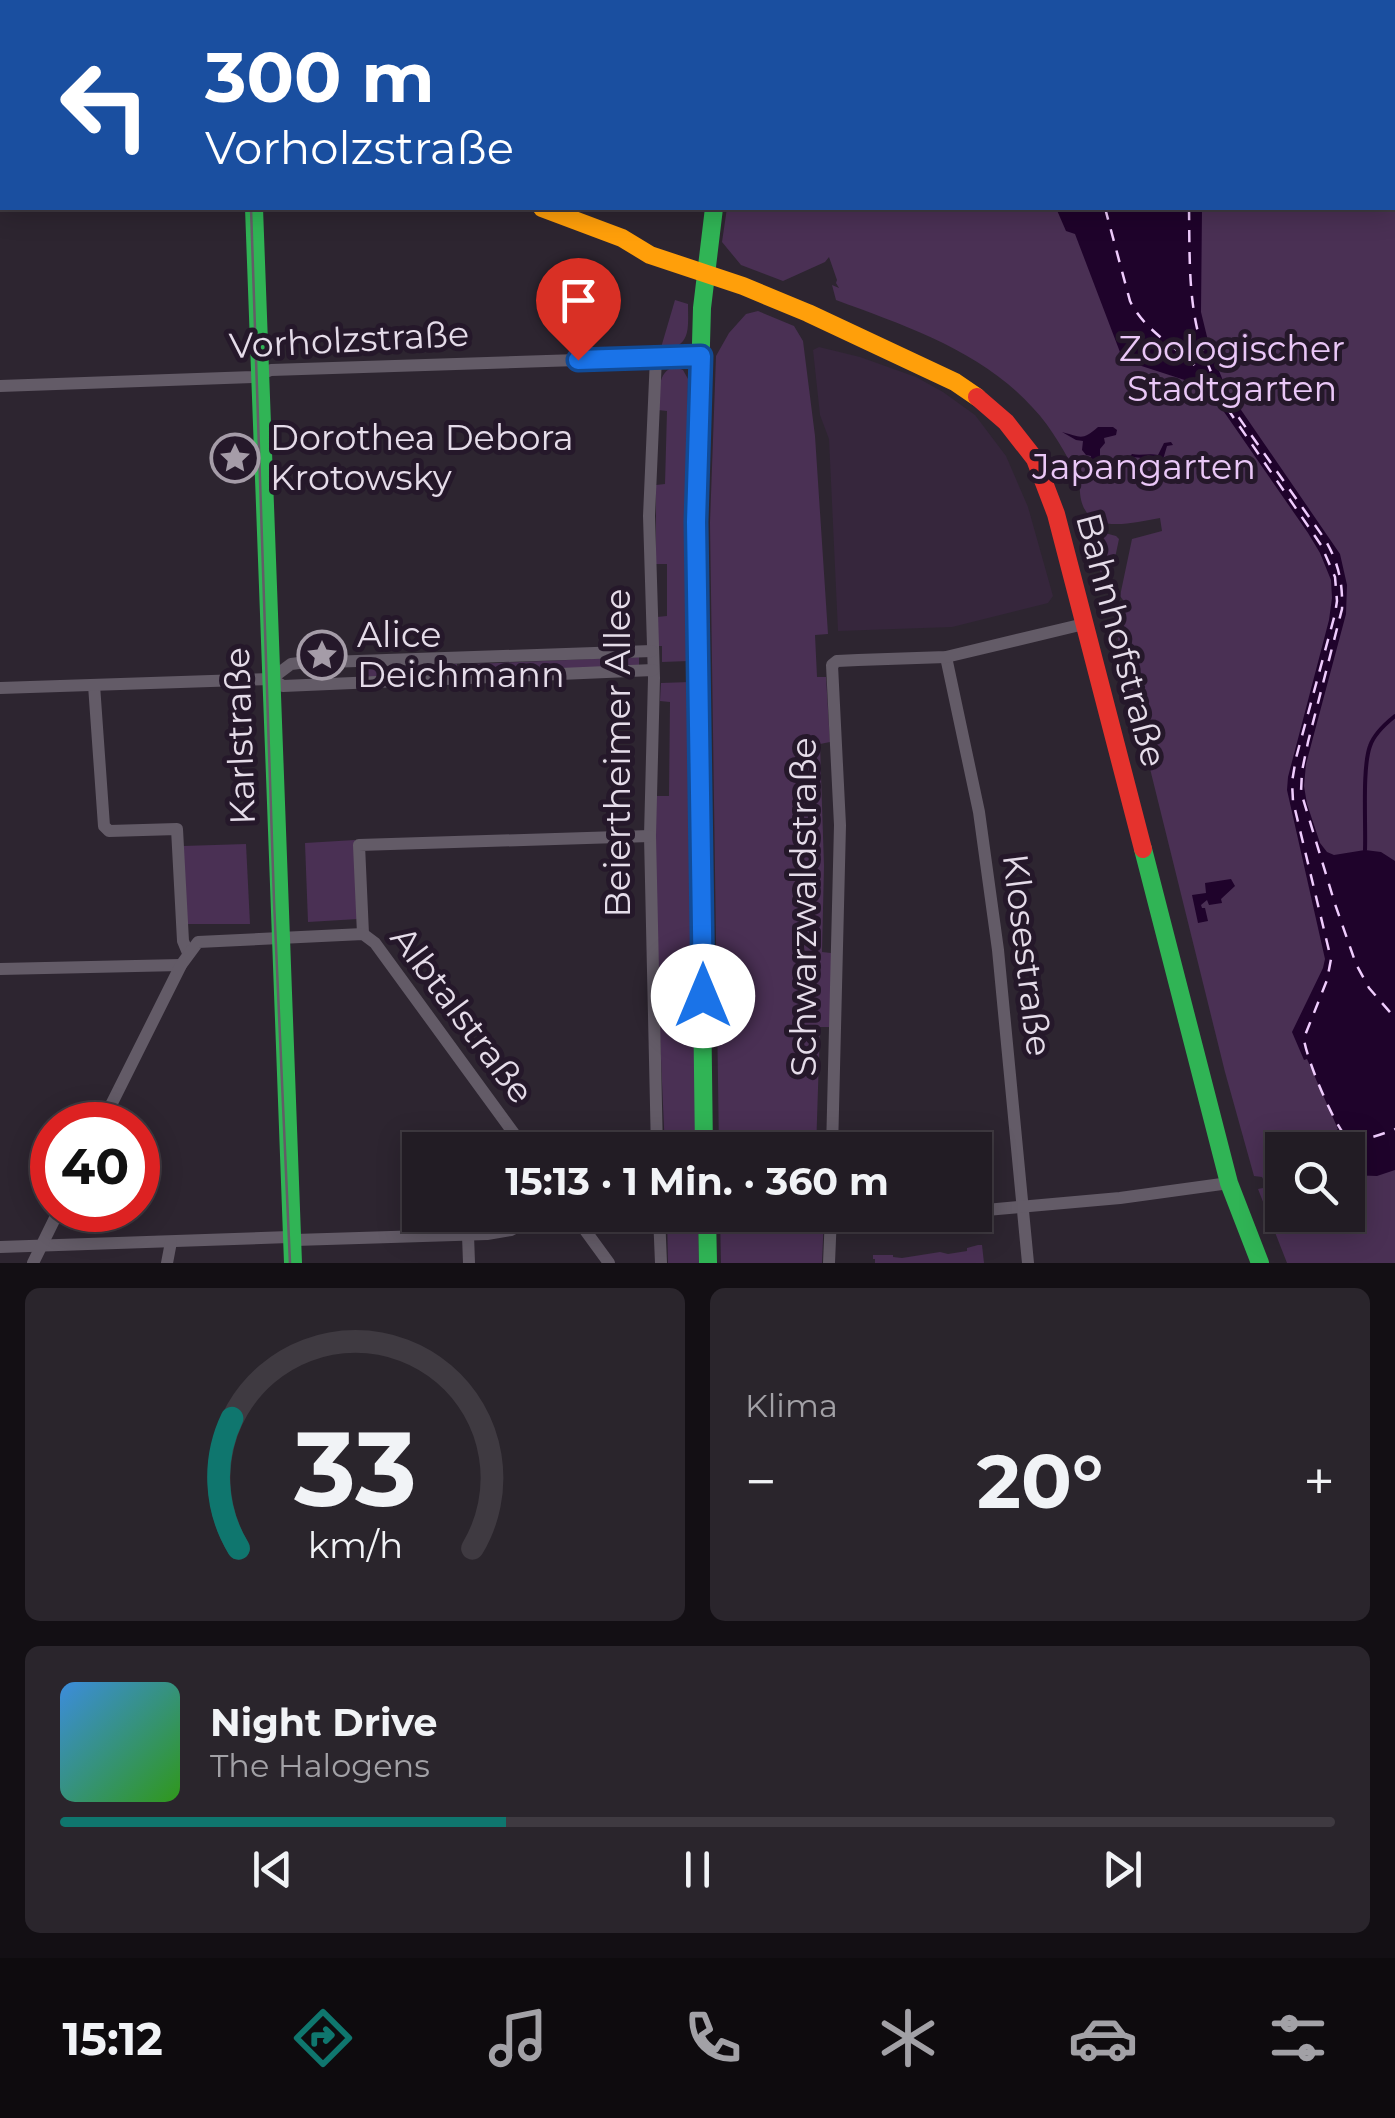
<!DOCTYPE html>
<html lang="de">
<head>
<meta charset="utf-8">
<style>
  :root { --surface:#221c24; --page:#2a252c; --text:#f1f3f6; --muted:#a2a1a6; --line:#3f3a41; --accent:#0f766e }
  body { margin:0; font-family:Montserrat,sans-serif; background:var(--page); color:var(--text); height:100vh; display:flex; flex-direction:column; font-size:38px; white-space:nowrap }
  * { box-sizing:border-box; margin:0 }
  p { font-size:32px; color:var(--muted) }
  .icon { flex:none; width:55px; height:55px; fill:none; stroke:currentColor; stroke-width:2; stroke-linecap:round; stroke-linejoin:round }
  .map { position:relative; height:1263px; overflow:hidden }
  .details { display:flex; flex-direction:column; gap:25px; padding:25px; background:#130f14; flex:1 }
  .details>* { flex:none }
  .top-card { position:absolute; left:0px; top:0px; width:1395px; height:210px; box-shadow:0 5px 25px #0003,0 0 0 2px var(--line); background:#1a4fa0; color:#fff; overflow:hidden }
  .tools { position:absolute; left:1265px; top:1132px; display:grid; gap:20px }
  .tools a { display:grid; place-items:center; width:100px; height:100px; border-radius:0px; background:var(--surface); box-shadow:0 5px 25px #0003,0 0 0 2px var(--line); font-size:50px }
  .speed { position:absolute; left:30px; top:1102px; display:flex; gap:20px; font-size:50px; font-weight:700; text-align:center }
  .speed>* { display:grid; place-content:center; width:130px; height:130px; border-radius:50%; background:var(--surface); box-shadow:0 5px 25px #0003,0 0 0 2px var(--line); line-height:1 }
  .speed .limit { border:15px solid #d22; background:#fff; color:#111 }
  .pin { position:absolute; display:grid; place-items:center; width:85px; height:85px; color:#fff; margin:-102px -42px; border-radius:50% 50% 50% 0; rotate:-45deg; box-shadow:0 0 10px #0007 }
  .pin .icon { rotate:45deg }
  .me { position:absolute; width:110px; margin:-55px; rotate:0deg; stroke-linejoin:round; filter:drop-shadow(0 0 8px #0008) }
  .turn { display:flex; align-items:center; gap:35px; height:210px; padding:0 40px; font-size:45px }
  .turn .icon { width:130px; height:130px; stroke-width:2.5 }
  .turn b { display:block; font-size:70px; line-height:85px }
  .big { font-size:75px; font-weight:700; line-height:1.1 }
  .details .tile { flex:1; display:flex; flex-direction:column; justify-content:center; gap:15px; min-width:0; padding:0 35px; border-radius:15px; background:var(--page) }
  .details .dial { align-items:center; gap:0 }
  .dial svg { height:260px; overflow:visible; fill:none; stroke:var(--line); stroke-width:7; stroke-linecap:round; text-anchor:middle }
  .dial text { fill:var(--text); stroke:none }
  .song { display:flex; align-items:center; gap:30px }
  .cover { width:120px; height:120px; border-radius:15px; background:linear-gradient(135deg,hsl(210 70% 55%),hsl(110 70% 35%)) }
  .played { height:10px; border-radius:5px; background:linear-gradient(90deg,var(--accent) 35%,var(--line) 35%) }
  .keys { display:flex; justify-content:space-around; direction:ltr }
  .heat { display:flex; justify-content:space-between; align-items:center; font-size:55px; direction:ltr }
  .details .tiles { flex:1; display:grid; gap:25px; grid-template-columns:1fr 1fr }
  .tile:last-child { grid-column:span 2 }
  .trip { position:absolute; left:402px; top:1132px; width:590px; height:100px; border-radius:0px; background:var(--surface); box-shadow:0 5px 25px #0003,0 0 0 2px var(--line); font-weight:700; line-height:100px; text-align:center }
  .tabs { display:flex; height:160px; justify-content:space-around; align-items:center; background:#0e0b0e; color:var(--muted) }
  .tabs .icon { width:70px; height:70px }
  .tabs .active { color:var(--accent) }
  .tabs b { font-size:45px; color:var(--text) }
  .map>svg:first-child { display:block }
  .built { fill:#36263c }
  .green { fill:#4a3054; fill-rule:evenodd }
  .water { fill:#1f032b }
  .lines { fill:none; stroke-linecap:round; stroke-linejoin:round }
  .stream { stroke:#1f032b; stroke-width:4 }
  .ferry { stroke:#efccfd; stroke-width:2.5; stroke-dasharray:12 10; stroke-linecap:butt }
  .street { stroke:#635b67; stroke-width:12 }
  .fast { stroke:#30b455; stroke-width:18 }
  .slow { stroke:#ff9f0a; stroke-width:18 }
  .jam { stroke:#e5322d; stroke-width:18 }
  .tram { stroke:#645c67; stroke-width:2.5 }
  .route-casing { stroke:#114b97; stroke-width:25 }
  .route { stroke:#1a73e8; stroke-width:18 }
  .labels { text-anchor:middle; stroke-width:10; stroke-linejoin:round; paint-order:stroke }
  .street-label { font-size:35px; fill:#e5dce9; stroke:#25182a }
  .park-label { font-size:35px; fill:#eac7f7; stroke:#25182a }
  .poi-label { font-size:35px; fill:#e5dce9; stroke:#25182a; text-anchor:start }
</style>
</head>
<body>
<div class="map">
<svg width="1395" height="1263" viewBox="0 0 1395 1263">
  <rect width="100%" height="100%" fill="#2d2530"/>
  <path class="built" d="M819 347 860 357 916 377 943 392 975 415 1006 456 1028 507 1053 596 1048 603 952 627 838 631 829 439 820 415 813 350Z"/>
  <g class="green">
    <path d="M820 0H1395V1263H1287L1258 1189 1263 1188 1264 1181 1262 1177 1254 1176 1225 1072 1113 619 1126 604 1120 596 1132 539 1162 531 1160 518C1123 525 1076 537 1080 480 1066 455 1053 429 1033 408 982 351 906 326 836 300L832 285 839 288 836 283 837 280 829 257 825 262 783 281 741 265 722 242 727 208H1392V2H822ZM1282 1150H1348V1215H1282Z"/>
    <path d="M675 300 688 304C688 330 692 347 660 351Z"/>
    <path d="M758 311 794 326 803 341 815 436 828 634 815 635 817 677H826L830 742 820 744 824 866 822 952 831 953V1027H820L816 1150H719L710 523 716 356 729 333 746 314Z"/>
    <path d="M675 367 683 370 688 379 686 525 689 661 662 662V646H658L657 617 667 616V564H656V485L665 484 667 411 658 410C660 394 656 371 675 367Z"/>
    <path d="M1090 529 1116 536 1119 539 1112 572 1108 577 1106 575H1101Z"/>
    <path d="M639 657V668L472 674V664Z"/>
    <path d="M457 664V675L374 679 359 671V668Z"/>
    <path d="M690 682 697 1150H665L655 922V796H669L670 702 660 701 661 683Z"/>
    <path d="M355 840 358 919 308 922 305 843Z"/>
    <path d="M246 844 250 924H187L183 846Z"/>
    <path d="M667 1215H698L699 1263H668Z"/>
    <path d="M720 1215H824L822 1263H721Z"/>
    <path d="M978 1245H982L984 1263H875V1259H873V1255H893V1257L902 1258 940 1252 948 1254 967 1251V1248Z"/>
  </g>
  <g class="water">
    <path d="M1056 208H1202L1201 312 1210 349 1226 388 1340 554 1347 585 1346 614 1306 764 1304 786 1307 804 1320 843 1327 852 1334 855 1365 850 1381 852 1395 861V1170L1377 1176 1348 1175V1150H1329L1324 1139 1338 1129 1307 1059 1304 1060 1292 1032 1323 968 1325 959 1287 790 1288 777 1329 620 1332 598 1331 580 1320 553 1308 533 1213 396 1197 384 1123 360 1075 234 1066 231Z"/>
    <path d="M1098 427H1113L1117 430 1116 435 1104 438 1105 443 1100 449V461L1103 462 1116 458 1127 460 1132 454C1141 456 1149 453 1158 455L1164 443 1171 442 1173 445 1167 446 1162 463 1149 455 1142 458 1132 457 1128 461C1124 461 1121 459 1117 459 1106 459 1105 467 1089 463L1091 456 1086 455 1082 450 1083 441 1076 440 1062 432C1081 437 1082 441 1098 427Z"/>
    <path d="M1231 879 1235 886 1221 899 1222 903 1209 905 1207 900 1201 905 1202 908H1205L1208 921 1198 923 1192 895 1206 893 1205 883Z"/>
  </g>
  <g class="lines">
    <path class="stream" d="M1365 850C1366 824 1362 768 1370 746 1374 734 1385 724 1395 716"/>
    <g class="ferry">
      <path d="M1107 2 1108 0"/>
      <path d="M1219 2 1221 0"/>
      <path d="M1105 208 1130 301C1146 334 1182 349 1205 376L1321 545 1335 577 1337 601 1335 614 1296 758 1292 782 1293 801 1331 959 1327 980 1304 1038C1304 1053 1337 1134 1350 1140 1358 1143 1386 1133 1395 1129"/>
      <path d="M1189 208C1190 277 1187 327 1220 391L1324 538C1338 561 1343 582 1342 609L1308 742 1302 771 1301 792 1335 904 1356 964 1369 988 1395 1018"/>
    </g>
    <g class="street">
      <path d="M104 0 108 2"/>
      <path d="M503 0 505 2"/>
      <path d="M577 0V2"/>
      <path d="M0 111H2"/>
      <path d="M656 357 649 516 654 678 650 836 657 1150"/>
      <path d="M0 386 253 377 271 370 701 356"/>
      <path d="M946 657 979 812 998 950 1028 1263"/>
      <path d="M271 679 291 664 299 663 652 651"/>
      <path d="M94 685 104 826 109 831 177 829 183 941 188 953"/>
      <path d="M0 688 271 679 283 686 653 670"/>
      <path d="M363 934 359 845 650 836"/>
      <path d="M0 969 181 965"/>
      <path d="M101 1125 181 965 198 942 363 934 375 943 526 1150"/>
      <path d="M832 1150 840 825 832 665 837 661 858 660 946 657 1084 624"/>
      <path d="M975 1211 1120 1198 1229 1183"/>
      <path d="M574 1215 609 1263"/>
      <path d="M659 1215 661 1263"/>
      <path d="M830 1227 938 1215"/>
      <path d="M468 1235 469 1263"/>
      <path d="M0 1247 289 1237 295 1240 487 1234 511 1230 539 1215"/>
      <path d="M33 1263 59 1210"/>
      <path d="M167 1263 171 1242"/>
      <path d="M829 1263 831 1215"/>
    </g>
    <g class="fast">
      <path d="M241 0V2"/>
      <path d="M748 0V2"/>
      <path d="M257 2 258 0"/>
      <path d="M254 208 293 1263"/>
      <path d="M1143 849 1229 1183 1260 1263"/>
      <path d="M704 1150 696 521 702 308 714 208"/>
      <path d="M707 1215 708 1263"/>
    </g>
    <path class="slow" d="M542 208 622 238 650 255 743 286 808 313 955 382 977 397"/>
    <path class="jam" d="M977 397 1006 422 1035 459 1056 514 1143 849"/>
    <g class="tram">
      <path d="M244 0V2"/>
      <path d="M251 208 274 901 290 1263"/>
    </g>
  </g>
  <g class="lines">
    <g class="route-casing">
      <path id="route" d="M578 360 701 356 696 522 703 996"/>
    </g>
    <use href="#route" class="route"/>
  </g>
  <defs>
    <g id="sight-ring" transform="scale(2.5)"><circle r="9.5" fill="#25182a" stroke="#a59ca8" stroke-width="1.5"/><path d="M0-6L1.8-2.2L6-1.7L2.9 1.2L3.7 5.4L0 3.3L-3.7 5.4L-2.9 1.2L-6-1.7L-1.8-2.2Z" fill="#a59ca8"/></g>
  </defs>
  <g fill-rule="evenodd">
    <use href="#sight-ring" x="235" y="458"/>
    <use href="#sight-ring" x="322" y="655"/>
  </g>
  <g class="labels">
    <g class="street-label">
      <text transform="translate(349 340) rotate(-3)" y="12">Vorholzstraße</text>
      <text transform="translate(1121 640) rotate(75)" y="12">Bahnhofstraße</text>
      <text transform="translate(240 736) rotate(-92)" y="12">Karlstraße</text>
      <text transform="translate(618 753) rotate(-90)" y="12">Beiertheimer Allee</text>
      <text transform="translate(804 907) rotate(-90)" y="12">Schwarzwaldstraße</text>
      <text transform="translate(1027 955) rotate(83)" y="12">Klosestraße</text>
      <text transform="translate(462 1015) rotate(53)" y="12">Albtalstraße</text>
    </g>
    <g class="park-label">
      <text x="1232" y="361">Zoologischer<tspan x="1232" dy="40">Stadtgarten</tspan></text>
      <text x="1144" y="479">Japangarten</text>
    </g>
    <g class="poi-label">
      <text x="270" y="450">Dorothea Debora<tspan x="270" dy="40">Krotowsky</tspan></text>
      <text x="357" y="647">Alice<tspan x="357" dy="40">Deichmann</tspan></text>
    </g>
  </g>
</svg>
<div class="tools">
<a><svg class="icon" aria-label="search" viewBox="0 0 24 24"><circle cx="10" cy="10" r="6"/><path d="M15 15l6 6"/></svg></a>
</div>
<div class="speed"><div class="limit">40</div></div>
<div class="pin" style="left:578px;top:360px;background:#d93025"><svg class="icon" aria-label="arrive" viewBox="0 0 24 24"><path d="M6 21V4h12l-3 4 3 4H6"/></svg></div>
<svg class="me" style="left:703px;top:996px" viewBox="-20 -20 40 40"><circle r="19" fill="#fff"/><path d="M0-13L10 11 0 6-10 11z" fill="#1a73e8"/></svg>
<div class="trip">15:13 · 1 Min. · 360 m</div>
<div class="top-card">
<div class="turn"><svg class="icon" aria-label="left" viewBox="0 0 24 24"><path d="M17 20v-9H6M10 6l-5 5 5 5"/></svg><div><b>300 m</b>Vorholzstraße</div></div>
</div>
</div>
<section class="details">
<div class="tiles">
<div class="tile dial"><svg viewBox="0 0 100 80">
<path d="M14 69A42 42 0 1 1 86 69"/>
<path d="M14 69A42 42 0 0 1 12 29" stroke="#0f766e"/>
<text x="50" y="56" font-size="32" font-weight="700">33</text>
<text x="50" y="72" font-size="11">km/h</text>
</svg></div>
<div class="tile"><p>Klima</p>
<div class="heat"><a>−</a><b class="big">20°</b><a>+</a></div>
</div>
<div class="tile">
<div class="song"><i class="cover"></i><div><b>Night Drive</b><p>The Halogens</p></div></div>
<div class="played"></div>
<div class="keys"><svg class="icon" aria-label="previous" viewBox="0 0 24 24"><path d="M18 5L8 12l10 7zM5 5v14"/></svg><svg class="icon" aria-label="pause" viewBox="0 0 24 24"><path d="M8 5v14M16 5v14"/></svg><svg class="icon" aria-label="next" viewBox="0 0 24 24"><path d="M6 5l10 7-10 7zM19 5v14"/></svg></div>
</div>
</div>
</section>
<nav class="tabs">
<b>15:12</b>
<svg class="icon active" aria-label="directions" viewBox="0 0 24 24"><path d="M12 3l9 9-9 9-9-9zM9 14v-3h6M13 9l2 2-2 2"/></svg>
<svg class="icon" aria-label="music" viewBox="0 0 24 24"><path d="M9 18V5l10-2v13"/><circle cx="6" cy="18" r="3"/><circle cx="16" cy="16" r="3"/></svg>
<svg class="icon" aria-label="phone" viewBox="0 0 24 24"><path d="M5 4h4l2 5-3 2q2 4 5 5l2-3 5 2v4C11 20 4 13 5 4z"/></svg>
<svg class="icon" aria-label="climate" viewBox="0 0 24 24"><path d="M12 3v18M4 7l16 10M4 17L20 7"/></svg>
<svg class="icon" aria-label="car" viewBox="0 0 24 24"><path d="M5 17H2v-5l4-1 3-4h7l3 4 3 1v5h-3M9 17h6M6 11h13"/><circle cx="7" cy="17" r="2"/><circle cx="17" cy="17" r="2"/></svg>
<svg class="icon" aria-label="filters" viewBox="0 0 24 24"><path d="M4 7h16M4 17h16"/><circle cx="9" cy="7" r="2"/><circle cx="15" cy="17" r="2"/></svg>
</nav>
</body>
</html>
